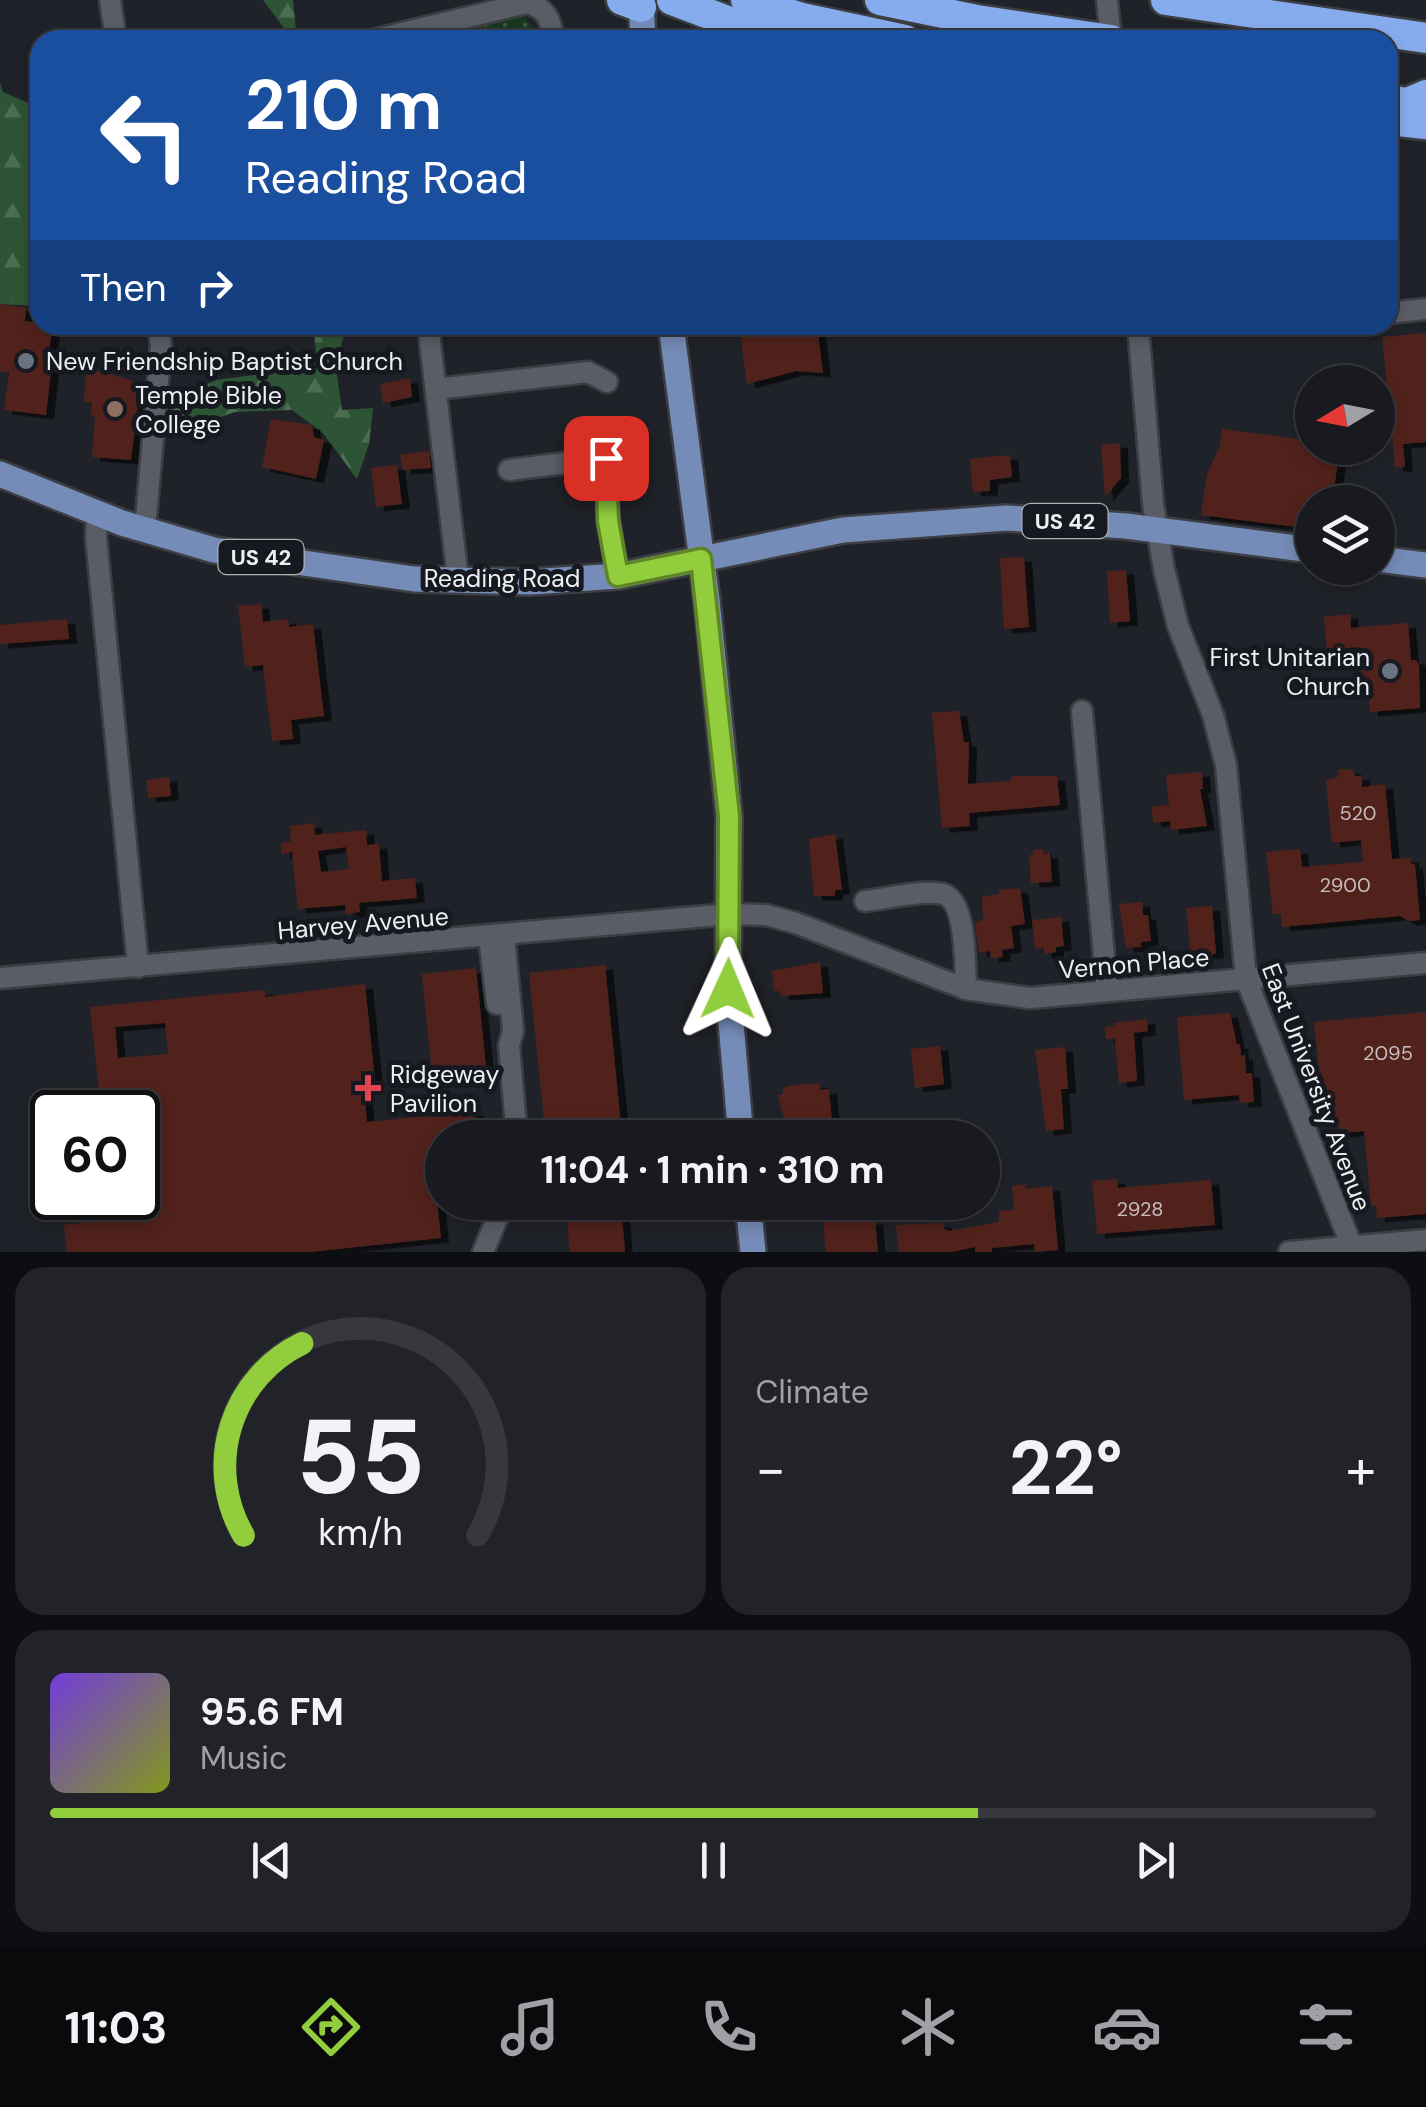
<!DOCTYPE html>
<html lang="en">
<head>
<meta charset="utf-8">
<style>
  :root { --surface:#181a1f; --page:#212328; --text:#f1f3f6; --muted:#9fa1a4; --line:#36383d; --accent:#92cd3e }
  body { margin:0; font-family:"DM Sans",sans-serif; background:var(--page); color:var(--text); height:100vh; display:flex; flex-direction:column; font-size:38px; white-space:nowrap }
  * { box-sizing:border-box; margin:0 }
  p { font-size:32px; color:var(--muted) }
  .icon { flex:none; width:55px; height:55px; fill:none; stroke:currentColor; stroke-width:2; stroke-linecap:round; stroke-linejoin:round }
  .map { position:relative; height:1252px; overflow:hidden }
  .details { display:flex; flex-direction:column; gap:15px; padding:15px; background:#0d0e11; flex:1 }
  .details>* { flex:none }
  .hud { position:absolute; left:30px; top:30px; width:1368px; height:305px; border-radius:30px; box-shadow:0 5px 15px #0003,0 0 0 2px var(--line); background:#1a4fa0; color:#fff; overflow:hidden }
  .needle { width:65px; rotate:260deg }
  .tools { position:absolute; left:1295px; top:365px; display:grid; gap:20px }
  .tools a { display:grid; place-items:center; width:100px; height:100px; border-radius:50%; background:var(--surface); box-shadow:0 5px 15px #0003,0 0 0 2px var(--line); font-size:50px }
  .speed { position:absolute; left:30px; top:1090px; display:flex; gap:20px; font-size:50px; font-weight:700; text-align:center }
  .speed>* { display:grid; place-content:center; width:130px; height:130px; border-radius:50%; background:var(--surface); box-shadow:0 5px 15px #0003,0 0 0 2px var(--line); line-height:1 }
  .speed .limit { border:5px solid #111; border-radius:15px; background:#fff; color:#111 }
  .pin { position:absolute; display:grid; place-items:center; width:85px; height:85px; color:#fff; margin:-42px; border-radius:20px; box-shadow:0 5px 15px #0006 }
  .me { position:absolute; width:110px; margin:-55px; rotate:1deg; stroke-linejoin:round; filter:drop-shadow(0 0 8px #0008) }
  .turn { display:flex; align-items:center; gap:35px; height:210px; padding:0 50px; font-size:45px }
  .turn .icon { width:130px; height:130px; stroke-width:2.5 }
  .turn b { display:block; font-size:70px; line-height:85px }
  .then { display:flex; align-items:center; height:95px; padding:0 50px; background:#0003; gap:20px; font-size:38px }
  .big { font-size:75px; font-weight:700; line-height:1.1 }
  .details .widget { flex:1; display:flex; flex-direction:column; justify-content:center; gap:15px; min-width:0; padding:0 35px; border-radius:30px; background:var(--page) }
  .details .dial { align-items:center; gap:0 }
  .dial svg { height:260px; overflow:visible; fill:none; stroke:var(--line); stroke-width:7; stroke-linecap:round; text-anchor:middle }
  .dial text { fill:var(--text); stroke:none }
  .song { display:flex; align-items:center; gap:30px }
  .cover { width:120px; height:120px; border-radius:15px; background:linear-gradient(135deg,hsl(260 70% 55%),hsl(70 70% 35%)) }
  .played { height:10px; border-radius:5px; background:linear-gradient(90deg,var(--accent) 70%,var(--line) 70%) }
  .keys { display:flex; justify-content:space-around; direction:ltr }
  .heat { display:flex; justify-content:space-between; align-items:center; font-size:55px; direction:ltr }
  .details .tiles { flex:1; display:grid; gap:15px; grid-template-columns:1fr 1fr }
  .widget:last-child { grid-column:span 2 }
  .trip { position:absolute; left:425px; top:1120px; width:575px; height:100px; border-radius:50px; background:var(--surface); box-shadow:0 5px 15px #0003,0 0 0 2px var(--line); font-weight:700; line-height:100px; text-align:center }
  .tab-bar { display:flex; height:160px; justify-content:space-around; align-items:center; background:#0a0a0c; color:var(--muted) }
  .tab-bar .icon { width:70px; height:70px }
  .tab-bar .current { color:var(--accent) }
  .tab-bar b { font-size:45px; color:var(--text) }
  .map>svg:first-child { display:block }
  .grass { fill:url(#grass-dots) }
  .forest { fill:url(#forest-firs) }
  .building { fill:#51231e; fill-rule:evenodd; filter:url(#shadow) }
  .lines { fill:none; stroke-linecap:round; stroke-linejoin:round }
  .minor-casing { stroke:#3c3e44; stroke-width:25 }
  .major-casing { stroke:#3c3e44; stroke-width:30 }
  .highway-casing { stroke:#3c3e44; stroke-width:35 }
  .minor { stroke:#5a5d66; stroke-width:20 }
  .major { stroke:#758cb8; stroke-width:25 }
  .highway { stroke:#87acee; stroke-width:30 }
  .route-casing { stroke:#5f8528; stroke-width:25 }
  .route { stroke:#92cd3e; stroke-width:18 }
  .worship-dot { fill:#6b7280; stroke:#171920; stroke-width:4 }
  .education-dot { fill:#8d6e63; stroke:#171920; stroke-width:4 }
  .health-dot { fill:#e0444e; stroke:#171920; stroke-width:4 }
  .labels { text-anchor:middle; stroke-width:10; stroke-linejoin:round; paint-order:stroke }
  .number-label { font-size:20px; fill:#c6bcbe }
  .shield { fill:#171920; stroke:#adafb4; stroke-width:2.5 }
  .shield-label { font-size:22px; font-weight:bold; fill:#edeff4 }
  .poi-label { font-size:25px; fill:#edeff4; stroke:#171920; text-anchor:start }
  .street-label { font-size:25px; fill:#edeff4; stroke:#171920 }
</style>
</head>
<body>
<div class="map">
<svg width="1426" height="1252" viewBox="0 0 1426 1252">
  <defs>
    <pattern id="grass-dots" width="8" height="8" patternUnits="userSpaceOnUse" patternTransform="scale(2.5)"><rect width="8" height="8" fill="#17371e"/><path d="M2 2h.1M6 6h.1" fill="none" stroke="#39543f" stroke-width="1.8" stroke-linecap="round"/></pattern>
    <pattern id="forest-firs" width="22" height="20" patternUnits="userSpaceOnUse" patternTransform="scale(2.5)"><rect width="22" height="20" fill="#2d5434"/><path d="M5 1l3.5 6h-7zM16 11l3.5 6h-7z" fill="#4c6d52"/></pattern>
    <filter id="shadow"><feDropShadow dx="8" dy="4.5" stdDeviation="0" flood-color="#0009"/></filter>
  </defs>
  <rect width="100%" height="100%" fill="#202229"/>
  <path class="grass" d="M523 14 541 40H420Z"/>
  <g class="forest">
    <path d="M263 0H293L297 40H293Z"/>
    <path d="M0 83 3 92 40 108V306L0 304Z"/>
    <path d="M313 325H346L336 368 342 410 373 408 369 444 357 479 323 433 292 410 235 412 174 433 169 400 216 380 309 368 317 362Z"/>
  </g>
  <g class="building">
    <path d="M0 304 26 308 25 321 53 325 49 352H53L46 415 4 410 9 372 0 371Z"/>
    <path d="M739 325H817L823 373 796 371 747 384Z"/>
    <path d="M1426 333V442L1403 444 1405 467H1395L1382 337Z"/>
    <path d="M86 370 104 372 133 381 132 390H140L131 460 92 457 95 417H91L92 402H84Z"/>
    <path d="M410 378 412 397 383 403 380 384Z"/>
    <path d="M271 419 312 425 314 437 324 440 316 479 262 467Z"/>
    <path d="M1222 429 1308 440 1312 442V448H1340L1332 502H1312V529L1201 515 1207 474 1220 446Z"/>
    <path d="M1120 443 1121 478 1105 497 1101 445Z"/>
    <path d="M429 451 431 468 403 470 400 455Z"/>
    <path d="M1010 455 1012 477 990 480V491L973 492 970 459Z"/>
    <path d="M397 465 402 504 376 507 371 468Z"/>
    <path d="M1024 557 1029 627 1004 629 1000 558Z"/>
    <path d="M1126 570 1130 621 1110 623 1107 571Z"/>
    <path d="M261 604 263 622 288 619 289 627 313 624 324 716 291 720 293 739 272 741 263 665 245 667 238 606Z"/>
    <path d="M1350 614 1351 628 1408 623 1411 660H1416L1419 665 1420 708 1370 712 1368 689H1363L1362 683 1359 647 1327 650 1324 617Z"/>
    <path d="M67 619 69 639 0 644V625Z"/>
    <path d="M959 711 964 742H969L968 784 1011 781V776H1057L1060 805 969 813 970 826 942 828 932 713Z"/>
    <path d="M1339 769 1353 770 1355 776H1362V787L1385 784 1392 859 1411 858V864H1415L1420 920 1409 921 1400 916 1282 927 1281 914H1273L1266 852 1300 849 1302 867 1363 862 1361 840 1332 843 1326 780 1338 777Z"/>
    <path d="M1202 772 1203 789H1200L1207 826 1171 830 1170 821 1153 823 1152 807 1169 805 1166 775Z"/>
    <path d="M169 777 171 796 148 798 146 780Z"/>
    <path d="M314 823 315 835 366 830 367 845 379 844 382 881 415 878 417 898 359 903 360 912 346 914 345 905 298 909 292 852 282 854 281 843 291 842 290 826ZM346 847 349 869 321 872 318 851Z"/>
    <path d="M835 834 842 890H835V896H814L809 839Z"/>
    <path d="M1043 849 1044 854 1050 853 1052 882 1031 883 1029 855H1034L1033 850Z"/>
    <path d="M1020 888 1025 924 1011 926 1014 948 1002 950 1003 957 991 958 990 951 979 953 975 922 983 920 982 897 999 894V890Z"/>
    <path d="M1142 902 1143 915H1148L1151 941 1141 942V947L1126 948 1119 904Z"/>
    <path d="M1212 906 1216 954 1191 956 1186 908Z"/>
    <path d="M1061 917 1064 946 1056 947V952L1044 954 1043 948 1035 949 1032 920Z"/>
    <path d="M820 962 823 993 781 996 780 991H774L772 971Z"/>
    <path d="M605 965 622 1135 554 1138 553 1129 545 1130 529 973Z"/>
    <path d="M476 968 486 1067 432 1073 422 974Z"/>
    <path d="M365 984 375 1081 363 1082 367 1122 446 1114 445 1109 459 1108V1113L476 1111 479 1138H442V1200H437L441 1238 310 1252H67L64 1225 100 1221 98 1198H138V1112H68L67 1105 100 1101 90 1007 265 990V997ZM165 1023 168 1054 118 1058 115 1027Z"/>
    <path d="M1426 1012V1214L1377 1218 1376 1206H1371L1364 1131 1342 1133 1329 1110 1321 1088 1314 1022Z"/>
    <path d="M1230 1013 1237 1045 1240 1044 1241 1056 1245 1055 1246 1073H1252L1254 1102 1240 1103 1239 1095 1184 1100 1177 1017Z"/>
    <path d="M1147 1019 1148 1031 1134 1033 1137 1081 1119 1083 1115 1038 1106 1039 1105 1027 1114 1026V1023Z"/>
    <path d="M940 1046 944 1084 915 1088 911 1049Z"/>
    <path d="M1065 1047 1068 1089H1061L1064 1129 1046 1131 1035 1050Z"/>
    <path d="M819 1083 820 1090 829 1089 833 1132 789 1137 778 1095 783 1094V1089L787 1086Z"/>
    <path d="M52 1106V1140L34 1142 31 1109Z"/>
    <path d="M1117 1179 1118 1188 1211 1180 1215 1225 1097 1234 1092 1181Z"/>
    <path d="M1025 1184V1189L1052 1186 1058 1250 1035 1252 1034 1244 992 1248V1252H975V1247L952 1252H899L896 1225 943 1223 944 1229 950 1231 999 1222V1211L1014 1210 1012 1186Z"/>
    <path d="M565 1202H621L625 1252H570Z"/>
    <path d="M859 1209 860 1221 875 1220 878 1252H826L822 1212Z"/>
  </g>
  <g class="lines">
    <g class="minor-casing">
      <g id="minor">
        <path d="M110 0 116 40"/>
        <path d="M1107 0 1111 40"/>
        <path d="M373 40 527 3C547 8 551 21 554 40"/>
        <path d="M1388 313 1426 309"/>
        <path d="M428 325 458 580"/>
        <path d="M1138 325 1153 504 1164 569 1178 626 1213 715 1226 765 1246 979 1354 1252"/>
        <path d="M436 389 588 372 607 382"/>
        <path d="M509 470 605 458 609 521 618 576"/>
        <path d="M97 514 96 537 138 967"/>
        <path d="M145 530 161 345 158 325"/>
        <path d="M1082 711 1107 990"/>
        <path d="M865 901C885 899 925 889 943 894 967 901 965 968 966 989"/>
        <path d="M504 935 513 1031 509 1045 517 1138"/>
        <path d="M489 937 497 1004"/>
        <path d="M0 978 730 914 766 915 796 923 966 989 1030 998 1426 963"/>
        <path d="M483 1252 504 1202"/>
        <path d="M1289 1252 1426 1240"/>
      </g>
    </g>
    <g class="major-casing">
      <g id="major">
        <path d="M641 0 643 40"/>
        <path d="M671 325 707 600 729 816 728 989 741 1138"/>
        <path d="M0 474 122 523 214 550 414 579 530 582 618 576 843 530 1007 518 1126 526 1312 550"/>
        <path d="M1378 559 1426 565"/>
        <path d="M748 1202 753 1252"/>
      </g>
    </g>
    <g class="highway-casing">
      <g id="highway">
        <path d="M622 0 641 7"/>
        <path d="M672 0 738 25 793 40"/>
        <path d="M746 0 802 18 905 40"/>
        <path d="M880 0 977 20 1111 40"/>
        <path d="M1166 0 1426 38"/>
        <path d="M1388 100 1407 103 1426 95"/>
        <path d="M1388 120 1426 124"/>
      </g>
    </g>
    <use href="#minor" class="minor"/>
    <use href="#major" class="major"/>
    <use href="#highway" class="highway"/>
  </g>
  <g class="lines">
    <g class="route-casing">
      <path id="route" d="M606 458 608 521 618 576 701 559 729 816 728 989"/>
    </g>
    <use href="#route" class="route"/>
  </g>
  <g class="worship-dot">
    <circle cx="26" cy="361" r="10"/>
    <circle cx="1390" cy="671" r="10"/>
  </g>
  <circle class="education-dot" cx="115" cy="409" r="10"/>
  <path class="health-dot" d="M363 1073h10v10h10v10h-10v10h-10v-10h-10v-10h10z"/>
  <g class="labels">
    <g class="number-label">
      <text x="1358" y="820">520</text>
      <text x="1345" y="892">2900</text>
      <text x="1388" y="1060">2095</text>
      <text x="1140" y="1216">2928</text>
    </g>
    <g class="shield">
      <rect x="1022.5" y="504" width="85" height="34" rx="8"/>
      <rect x="218.5" y="540" width="85" height="34" rx="8"/>
    </g>
    <g class="shield-label">
      <text x="1065" y="529">US 42</text>
      <text x="261" y="565">US 42</text>
    </g>
    <g class="poi-label">
      <text x="46" y="370">New Friendship Baptist Church</text>
      <text x="135" y="404">Temple Bible<tspan x="135" dy="29">College</tspan></text>
      <text x="1370" y="666" text-anchor="end">First Unitarian<tspan x="1370" dy="29">Church</tspan></text>
      <text x="390" y="1083">Ridgeway<tspan x="390" dy="29">Pavilion</tspan></text>
    </g>
    <g class="street-label">
      <text x="502" y="587">Reading Road</text>
      <text transform="translate(363 923) rotate(-5)" y="9">Harvey Avenue</text>
      <text transform="translate(1134 963) rotate(-5)" y="9">Vernon Place</text>
      <text transform="translate(1317 1087) rotate(69)" y="9">East University Avenue</text>
    </g>
  </g>
</svg>
<div class="tools">
<a><svg class="needle" viewBox="-14 -14 28 28"><path d="M0-13l5 13h-10z" fill="#e53935"/><path d="M0 13l5-13h-10z" fill="#9fa1a4"/></svg></a>
<a><svg class="icon" aria-label="layers" viewBox="0 0 24 24"><path d="M12 4l9 5-9 5-9-5zM3 14l9 5 9-5"/></svg></a>
</div>
<div class="speed"><div class="limit">60</div></div>
<div class="pin" style="left:606px;top:458px;background:#d93025"><svg class="icon" aria-label="arrive" viewBox="0 0 24 24"><path d="M6 21V4h12l-3 4 3 4H6"/></svg></div>
<svg class="me" style="left:728px;top:989px" viewBox="-20 -20 40 40"><path d="M0-17L14 15 0 8-14 15z" fill="#92cd3e" stroke="#fff" stroke-width="4"/></svg>
<div class="trip">11:04 · 1 min · 310 m</div>
<div class="hud">
<div class="turn"><svg class="icon" aria-label="left" viewBox="0 0 24 24"><path d="M17 20v-9H6M10 6l-5 5 5 5"/></svg><div><b>210 m</b>Reading Road</div></div>
<div class="then">Then<svg class="icon" aria-label="right" viewBox="0 0 24 24"><path d="M7 20v-9h11M14 6l5 5-5 5"/></svg></div>
</div>
</div>
<section class="details">
<div class="tiles">
<div class="widget dial"><svg viewBox="0 0 100 80">
<path d="M14 69A42 42 0 1 1 86 69"/>
<path d="M14 69A42 42 0 0 1 32 10" stroke="#92cd3e"/>
<text x="50" y="56" font-size="32" font-weight="700">55</text>
<text x="50" y="72" font-size="11">km/h</text>
</svg></div>
<div class="widget"><p>Climate</p>
<div class="heat"><a>−</a><b class="big">22°</b><a>+</a></div>
</div>
<div class="widget">
<div class="song"><i class="cover"></i><div><b>95.6 FM</b><p>Music</p></div></div>
<div class="played"></div>
<div class="keys"><svg class="icon" aria-label="previous" viewBox="0 0 24 24"><path d="M18 5L8 12l10 7zM5 5v14"/></svg><svg class="icon" aria-label="pause" viewBox="0 0 24 24"><path d="M8 5v14M16 5v14"/></svg><svg class="icon" aria-label="next" viewBox="0 0 24 24"><path d="M6 5l10 7-10 7zM19 5v14"/></svg></div>
</div>
</div>
</section>
<nav class="tab-bar">
<b>11:03</b>
<svg class="icon current" aria-label="directions" viewBox="0 0 24 24"><path d="M12 3l9 9-9 9-9-9zM9 14v-3h6M13 9l2 2-2 2"/></svg>
<svg class="icon" aria-label="music" viewBox="0 0 24 24"><path d="M9 18V5l10-2v13"/><circle cx="6" cy="18" r="3"/><circle cx="16" cy="16" r="3"/></svg>
<svg class="icon" aria-label="phone" viewBox="0 0 24 24"><path d="M5 4h4l2 5-3 2q2 4 5 5l2-3 5 2v4C11 20 4 13 5 4z"/></svg>
<svg class="icon" aria-label="climate" viewBox="0 0 24 24"><path d="M12 3v18M4 7l16 10M4 17L20 7"/></svg>
<svg class="icon" aria-label="car" viewBox="0 0 24 24"><path d="M5 17H2v-5l4-1 3-4h7l3 4 3 1v5h-3M9 17h6M6 11h13"/><circle cx="7" cy="17" r="2"/><circle cx="17" cy="17" r="2"/></svg>
<svg class="icon" aria-label="filters" viewBox="0 0 24 24"><path d="M4 7h16M4 17h16"/><circle cx="9" cy="7" r="2"/><circle cx="15" cy="17" r="2"/></svg>
</nav>
</body>
</html>
